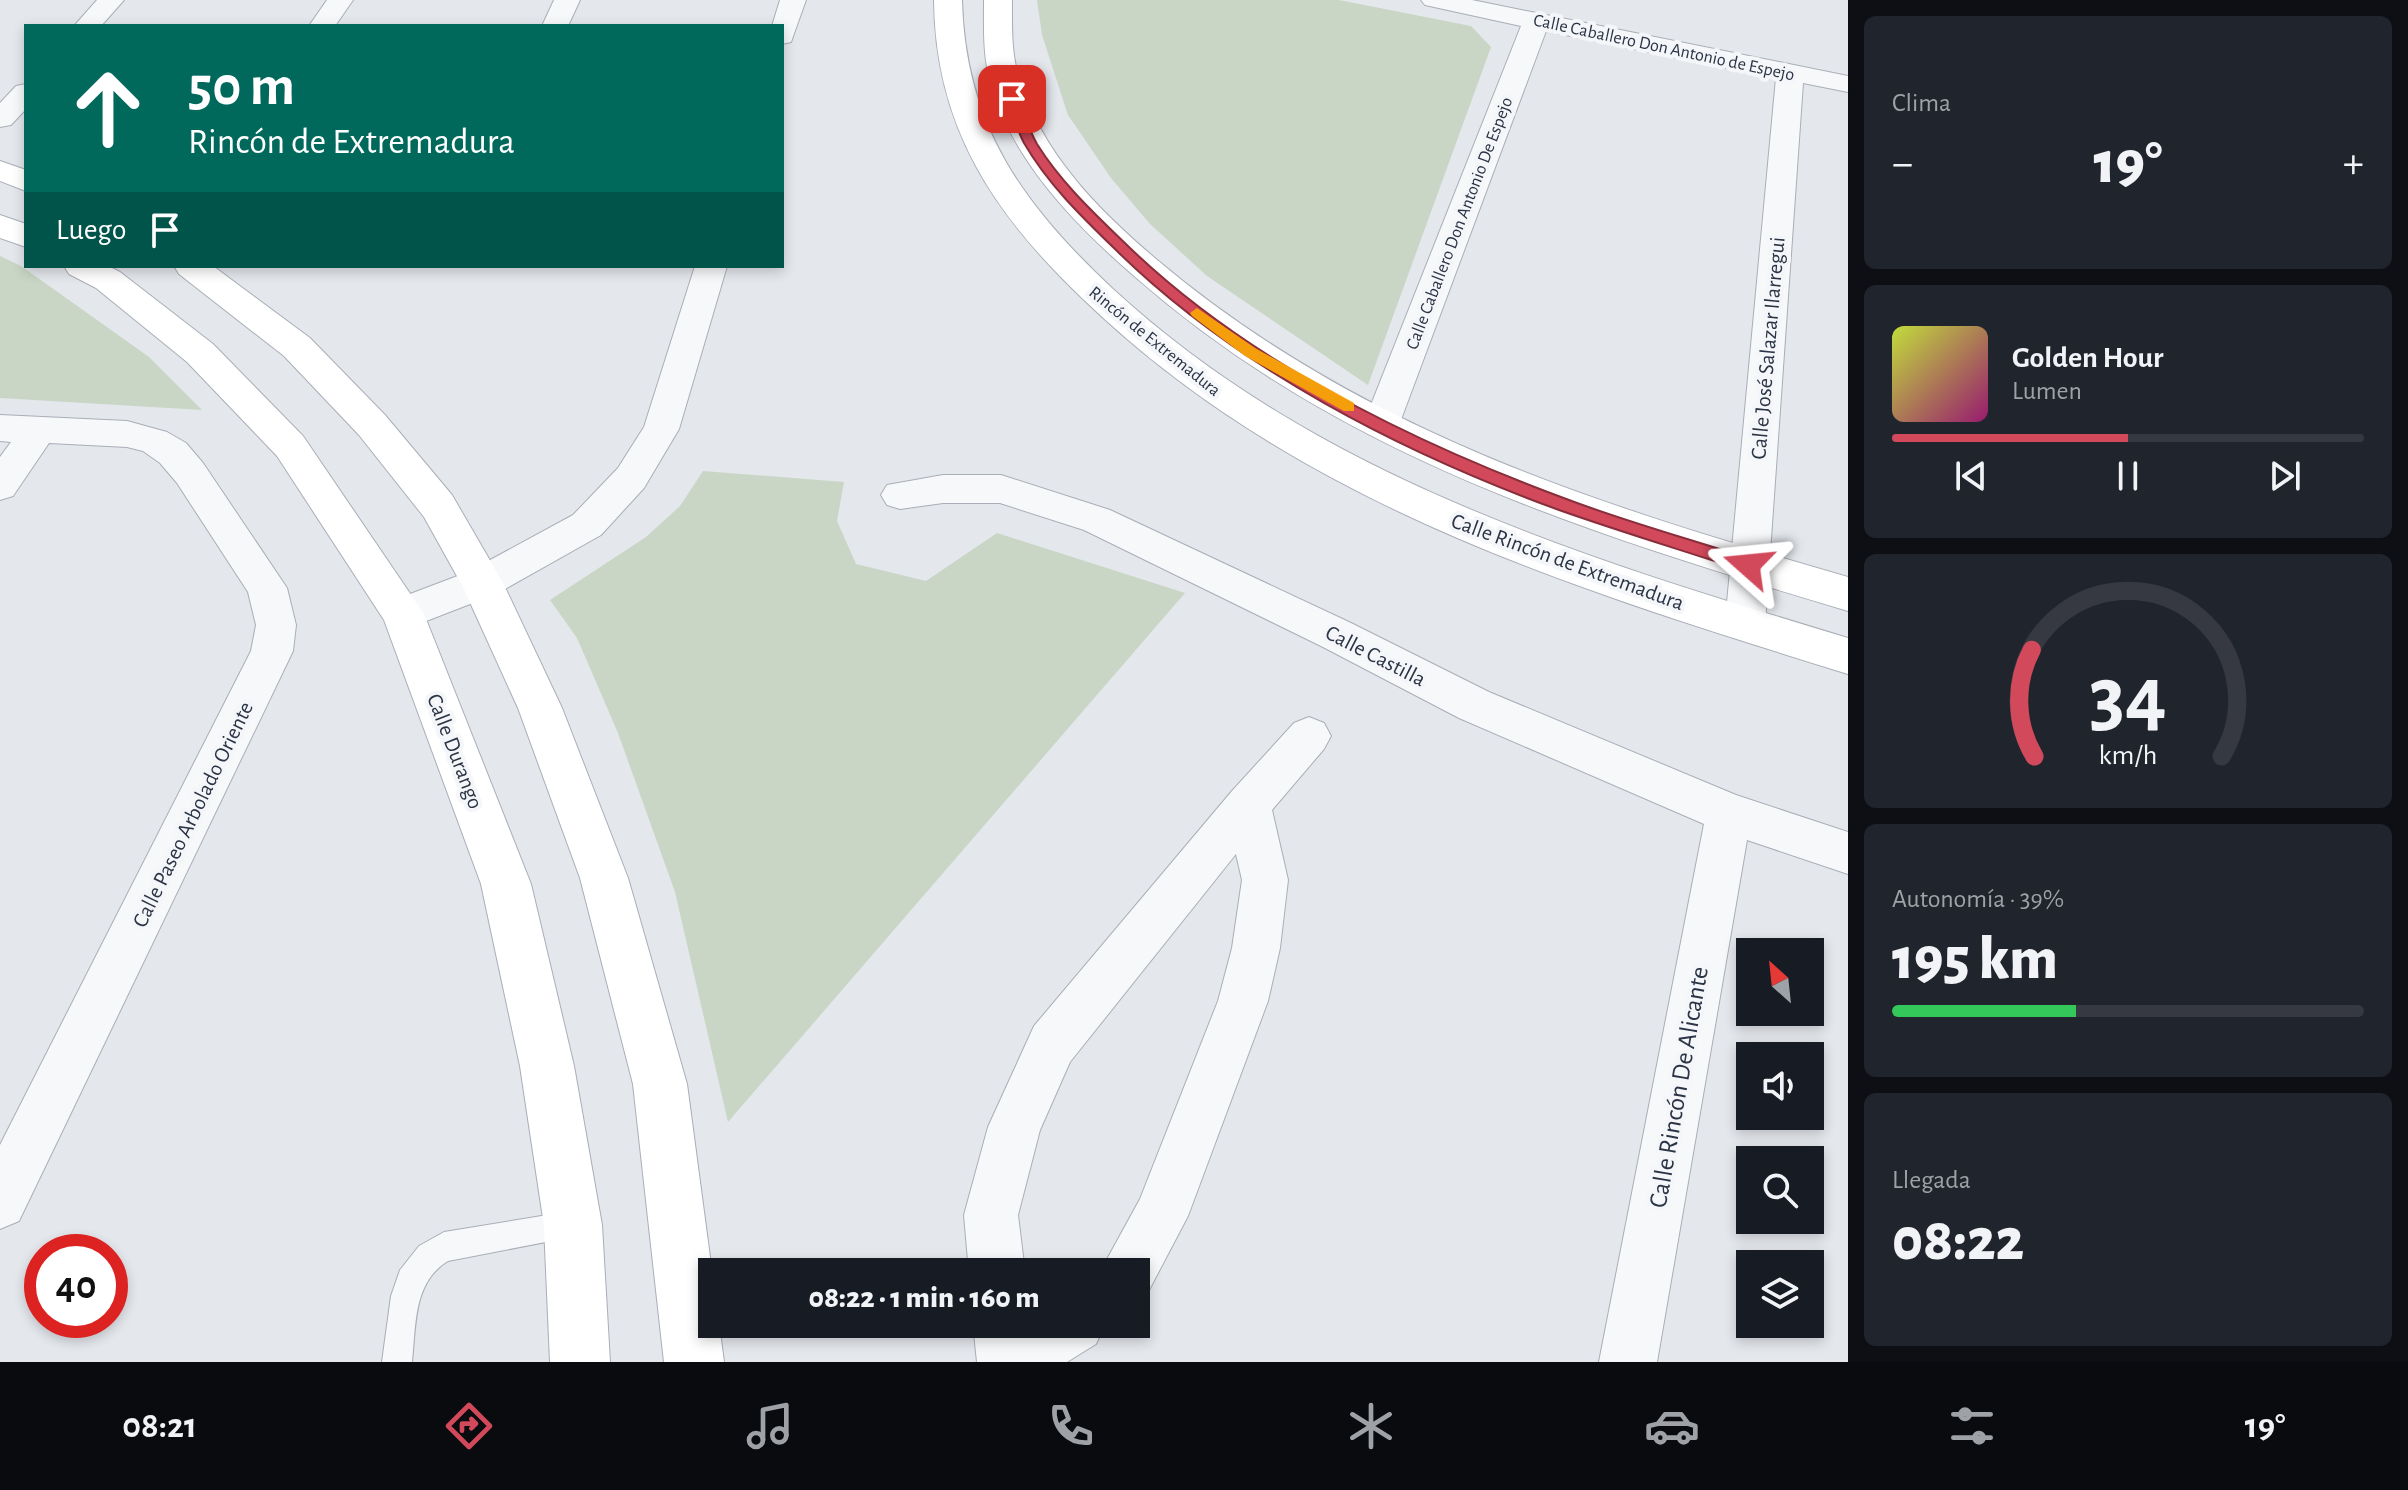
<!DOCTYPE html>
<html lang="es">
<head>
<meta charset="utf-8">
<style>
  :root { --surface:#171b24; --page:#20242c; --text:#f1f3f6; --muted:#9ea1a6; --line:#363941; --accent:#d1495b }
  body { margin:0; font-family:"Alegreya Sans",sans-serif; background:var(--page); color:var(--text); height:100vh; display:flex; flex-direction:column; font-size:30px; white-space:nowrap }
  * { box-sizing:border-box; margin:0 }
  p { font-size:26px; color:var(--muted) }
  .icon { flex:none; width:44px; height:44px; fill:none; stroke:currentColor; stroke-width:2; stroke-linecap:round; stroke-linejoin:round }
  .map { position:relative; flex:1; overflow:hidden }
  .panel { display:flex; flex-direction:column; gap:16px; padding:16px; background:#0d0f14; width:560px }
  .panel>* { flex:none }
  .top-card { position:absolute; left:24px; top:24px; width:760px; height:244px; border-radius:0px; box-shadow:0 4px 12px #0003; background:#00695c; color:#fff; overflow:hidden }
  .needle { width:52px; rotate:333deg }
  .fabs { position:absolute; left:1736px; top:938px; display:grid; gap:16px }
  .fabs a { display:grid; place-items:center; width:88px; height:88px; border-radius:0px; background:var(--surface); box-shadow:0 4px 12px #0003; font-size:40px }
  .speed { position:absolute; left:24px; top:1234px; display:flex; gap:16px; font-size:40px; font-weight:700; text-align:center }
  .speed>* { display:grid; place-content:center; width:104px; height:104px; border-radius:50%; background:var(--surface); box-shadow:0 4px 12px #0003; line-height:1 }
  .speed .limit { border:12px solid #d22; background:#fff; color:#111 }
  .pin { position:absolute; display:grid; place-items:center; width:68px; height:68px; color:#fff; margin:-34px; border-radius:16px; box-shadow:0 4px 12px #0006 }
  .me { position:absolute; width:88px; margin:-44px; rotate:288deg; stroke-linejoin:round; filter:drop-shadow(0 0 6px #0008) }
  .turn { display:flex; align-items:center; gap:28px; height:168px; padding:0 32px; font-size:36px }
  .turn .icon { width:104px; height:104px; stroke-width:2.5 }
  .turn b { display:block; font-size:56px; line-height:68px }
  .then { display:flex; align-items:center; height:76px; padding:0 32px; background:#0003; gap:16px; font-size:30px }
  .big { font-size:60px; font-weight:800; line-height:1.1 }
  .panel .widget { flex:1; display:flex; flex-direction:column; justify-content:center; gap:12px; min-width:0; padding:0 28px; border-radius:12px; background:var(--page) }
  .panel .dial { align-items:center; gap:0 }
  .dial svg { height:208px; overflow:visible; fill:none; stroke:var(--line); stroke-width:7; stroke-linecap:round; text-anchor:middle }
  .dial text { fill:var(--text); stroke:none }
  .song { display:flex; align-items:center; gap:24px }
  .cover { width:96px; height:96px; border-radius:12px; background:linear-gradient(135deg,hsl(70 70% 55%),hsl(320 70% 35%)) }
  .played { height:8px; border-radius:4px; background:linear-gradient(90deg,var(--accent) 50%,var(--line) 50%) }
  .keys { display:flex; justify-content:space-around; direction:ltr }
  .heat { display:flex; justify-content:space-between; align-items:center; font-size:44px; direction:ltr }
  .charge { height:12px; border-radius:6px; background:linear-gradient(90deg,#34c759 39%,var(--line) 0) }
  .trip { position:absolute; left:698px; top:1258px; width:452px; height:80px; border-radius:0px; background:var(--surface); box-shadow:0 4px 12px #0003; font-weight:800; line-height:80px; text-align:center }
  .tabs { display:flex; height:128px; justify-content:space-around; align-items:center; background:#090b0e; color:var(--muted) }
  .tabs .icon { width:56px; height:56px }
  .tabs .active { color:var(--accent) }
  .tabs b { font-size:36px; color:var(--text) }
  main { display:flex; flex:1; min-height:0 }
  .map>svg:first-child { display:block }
  .green { fill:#c9d6c5 }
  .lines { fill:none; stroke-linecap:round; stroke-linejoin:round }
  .lane-casing { stroke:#a9aeb7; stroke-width:2 }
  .street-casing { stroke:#a9aeb7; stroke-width:2 }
  .secondary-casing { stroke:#a9aeb7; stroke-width:2 }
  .lane { fill:#f7f8fa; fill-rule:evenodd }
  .street { fill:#f7f8fa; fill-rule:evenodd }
  .secondary { fill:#fff; fill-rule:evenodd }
  .route { fill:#d1495b; stroke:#882f3b; stroke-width:2 }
  .slow { fill:#f59e0b }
  .labels { text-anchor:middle; stroke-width:8; stroke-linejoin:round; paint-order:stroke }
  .far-street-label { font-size:18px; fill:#2b3445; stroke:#f4f6f9 }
  .street-label { font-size:22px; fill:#2b3445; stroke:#f4f6f9 }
  .near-street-label { font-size:26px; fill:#2b3445; stroke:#f4f6f9 }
</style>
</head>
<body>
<main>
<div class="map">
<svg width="1848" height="1362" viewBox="0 0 1848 1362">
  <rect width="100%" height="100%" fill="#e4e7ec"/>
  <g class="green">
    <path d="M1037 0H1339L1471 26 1491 47 1368 385 1207 276 1150 224 1111 178 1068 115 1042 35Z"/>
    <path d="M0 256 21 266 149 357 202 410 0 398Z"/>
    <path d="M703 471 844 482 837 521 856 564 926 581 997 533 1185 593 728 1122 675 892 618 733 577 638 550 600 646 537 680 506Z"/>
  </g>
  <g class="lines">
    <g class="lane-casing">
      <path id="lane" d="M572 1211 582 1215 586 1225 582 1235 448 1261C413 1282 416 1325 412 1362H382L391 1296 400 1270 419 1246 444 1232Z"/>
    </g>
    <g class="street-casing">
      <g id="street">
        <path d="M97 0H124L101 26H74Z"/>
        <path d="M327 0H353L335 26H309Z"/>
        <path d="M554 0H580L568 26H542Z"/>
        <path d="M780 0H806L791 42 782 44V26H772Z"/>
        <path d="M1421 0H1472L1848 76V92L1803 83 1765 624 1759 636 1745 641 1731 636 1725 624 1776 78 1546 31 1399 425 1394 434 1381 438 1368 434 1363 425 1521 26 1425 5Z"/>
        <path d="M26 84V109L11 125 0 127V103L16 86Z"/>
        <path d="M695 266H727L679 429 644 488 601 535 496 594 403 630 389 626 383 614 389 602 468 572 573 515 618 468 644 427Z"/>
        <path d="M0 415 127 421 167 432 186 443 203 463 287 588 296 625 293 651 19 1221 0 1229V1145L251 651 256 625 248 592 177 483 160 463 143 451 127 447 49 443 13 496 0 500V457L11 442 0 441Z"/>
        <path d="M943 475H1001L1110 510 1351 623 1489 692 1736 795 1848 832V874L1747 840 1657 1362H1599L1704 824 1459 718 1323 647 1084 530 1000 503H943L900 509 887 505 881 495 887 485Z"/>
        <path d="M1309 717 1324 723 1331 736 1324 749 1272 810 1288 880 1280 948 1268 1001 1188 1216 1148 1292 1136 1297V1272H1100L1140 1199 1218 1001 1232 948 1242 880 1236 854 1070 1062 1040 1130 1018 1215 1025 1272H969L964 1215 988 1127 1034 1026 1232 791 1294 723Z"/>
        <path d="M973 1324H1105L1096 1344 1067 1362H977Z"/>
      </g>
    </g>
    <g class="secondary-casing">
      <g id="secondary">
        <path d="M934 0H962C965 126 1024 206 1113 289 1318 478 1587 559 1848 638V674C1572 588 1297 505 1083 299 994 214 935 127 934 0Z"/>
        <path d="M984 0H1012C1012 26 1011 53 1019 78 1042 153 1097 209 1156 259 1361 432 1595 504 1848 577V611C1588 533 1341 458 1133 275 1072 222 1006 154 988 72 983 49 984 24 984 0Z"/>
        <path d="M0 161 26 170V191L0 181Z"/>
        <path d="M0 215 26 224V247L0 238Z"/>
        <path d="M64 266H108L120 272 213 344 303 436 424 614 531 884 574 1066 602 1225 610 1362H550L544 1225 520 1066 481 884 384 620 277 456 187 362 96 288 69 274Z"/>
        <path d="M174 266H213L310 338 385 415 452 495 503 583 562 708 628 878 687 1084 712 1272V1324H719L724 1362H664L633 1084 580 878 518 708 463 587 424 517 359 435 284 356 179 274Z"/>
      </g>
    </g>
    <use href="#lane" class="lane"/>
    <use href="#street" class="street"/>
    <use href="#secondary" class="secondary"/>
  </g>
  <path class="route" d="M1012 95 1018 99C1024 113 1029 130 1037 144 1062 184 1096 215 1130 248 1250 363 1414 443 1569 500 1630 523 1693 540 1754 560L1757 565 1754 570 1748 572C1685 551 1621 532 1559 510 1403 453 1238 369 1119 253 1084 219 1049 186 1024 143 1017 130 1012 113 1006 99Z"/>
  <path class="slow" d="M1197 308 1255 348 1354 403V411H1344L1245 356 1192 316 1190 313Z"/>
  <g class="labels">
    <g class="far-street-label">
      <text transform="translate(1664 47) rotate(12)" y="6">Calle Caballero Don Antonio de Espejo</text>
      <text transform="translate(1459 223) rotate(-69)" y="6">Calle Caballero Don Antonio De Espejo</text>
      <text transform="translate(1155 341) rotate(39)" y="6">Rincón de Extremadura</text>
    </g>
    <g class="street-label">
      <text transform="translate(1767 348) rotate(-85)" y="8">Calle José Salazar Ilarregui</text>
      <text transform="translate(1568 561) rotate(20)" y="8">Calle Rincón de Extremadura</text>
      <text transform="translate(1376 655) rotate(27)" y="8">Calle Castilla</text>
      <text transform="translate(456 751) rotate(69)" y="8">Calle Durango</text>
      <text transform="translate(192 814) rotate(-64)" y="8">Calle Paseo Arbolado Oriente</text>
    </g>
    <g class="near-street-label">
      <text transform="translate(1678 1087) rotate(-80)" y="9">Calle Rincón De Alicante</text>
    </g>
  </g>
</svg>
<div class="fabs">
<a><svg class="needle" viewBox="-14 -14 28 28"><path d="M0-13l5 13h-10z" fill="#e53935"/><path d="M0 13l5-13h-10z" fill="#9ea1a6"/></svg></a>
<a><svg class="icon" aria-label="sound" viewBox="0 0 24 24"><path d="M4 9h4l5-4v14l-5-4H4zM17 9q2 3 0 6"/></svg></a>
<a><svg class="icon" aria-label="search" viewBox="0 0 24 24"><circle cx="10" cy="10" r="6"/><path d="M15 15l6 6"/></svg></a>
<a><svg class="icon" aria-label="layers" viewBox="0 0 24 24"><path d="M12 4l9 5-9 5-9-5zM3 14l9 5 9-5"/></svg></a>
</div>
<div class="speed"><div class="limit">40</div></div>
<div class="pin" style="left:1012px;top:99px;background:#d93025"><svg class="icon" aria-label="arrive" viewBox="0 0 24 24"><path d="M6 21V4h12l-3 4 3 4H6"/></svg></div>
<svg class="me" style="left:1748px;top:565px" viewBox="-20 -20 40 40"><path d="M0-17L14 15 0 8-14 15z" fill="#d1495b" stroke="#fff" stroke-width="4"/></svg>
<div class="trip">08:22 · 1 min · 160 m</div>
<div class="top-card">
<div class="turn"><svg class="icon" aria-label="ahead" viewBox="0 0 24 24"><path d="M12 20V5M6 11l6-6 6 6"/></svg><div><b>50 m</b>Rincón de Extremadura</div></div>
<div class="then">Luego<svg class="icon" aria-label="arrive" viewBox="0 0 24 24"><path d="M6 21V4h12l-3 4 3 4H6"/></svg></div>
</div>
</div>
<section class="panel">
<div class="widget"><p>Clima</p>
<div class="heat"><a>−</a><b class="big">19°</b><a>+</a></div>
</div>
<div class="widget">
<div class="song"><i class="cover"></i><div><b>Golden Hour</b><p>Lumen</p></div></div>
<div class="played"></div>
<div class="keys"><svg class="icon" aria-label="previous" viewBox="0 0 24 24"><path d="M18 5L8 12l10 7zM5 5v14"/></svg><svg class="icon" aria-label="pause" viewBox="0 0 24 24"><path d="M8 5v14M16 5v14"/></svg><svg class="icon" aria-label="next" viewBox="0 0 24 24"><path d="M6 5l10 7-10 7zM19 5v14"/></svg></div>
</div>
<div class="widget dial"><svg viewBox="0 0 100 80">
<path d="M14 69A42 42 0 1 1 86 69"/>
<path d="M14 69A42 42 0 0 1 13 28" stroke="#d1495b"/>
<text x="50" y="56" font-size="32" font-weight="700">34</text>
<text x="50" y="72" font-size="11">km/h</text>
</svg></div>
<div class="widget"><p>Autonomía · 39%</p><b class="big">195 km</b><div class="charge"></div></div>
<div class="widget"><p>Llegada</p><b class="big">08:22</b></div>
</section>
</main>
<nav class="tabs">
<b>08:21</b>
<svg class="icon active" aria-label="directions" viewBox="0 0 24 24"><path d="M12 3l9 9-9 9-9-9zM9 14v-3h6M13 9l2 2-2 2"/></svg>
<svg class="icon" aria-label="music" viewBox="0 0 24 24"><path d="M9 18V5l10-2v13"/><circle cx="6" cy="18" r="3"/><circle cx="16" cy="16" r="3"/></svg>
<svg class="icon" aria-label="phone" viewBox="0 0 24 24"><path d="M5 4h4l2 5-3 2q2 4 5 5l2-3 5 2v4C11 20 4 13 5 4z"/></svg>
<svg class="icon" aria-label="climate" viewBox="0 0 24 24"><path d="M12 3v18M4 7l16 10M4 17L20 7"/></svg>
<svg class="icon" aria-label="car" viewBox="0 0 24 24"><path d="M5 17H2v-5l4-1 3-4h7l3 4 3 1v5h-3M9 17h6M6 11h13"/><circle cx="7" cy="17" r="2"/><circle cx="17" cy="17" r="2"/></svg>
<svg class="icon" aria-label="filters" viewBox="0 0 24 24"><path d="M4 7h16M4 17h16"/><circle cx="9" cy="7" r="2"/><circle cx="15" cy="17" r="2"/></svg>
<b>19°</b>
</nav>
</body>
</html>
